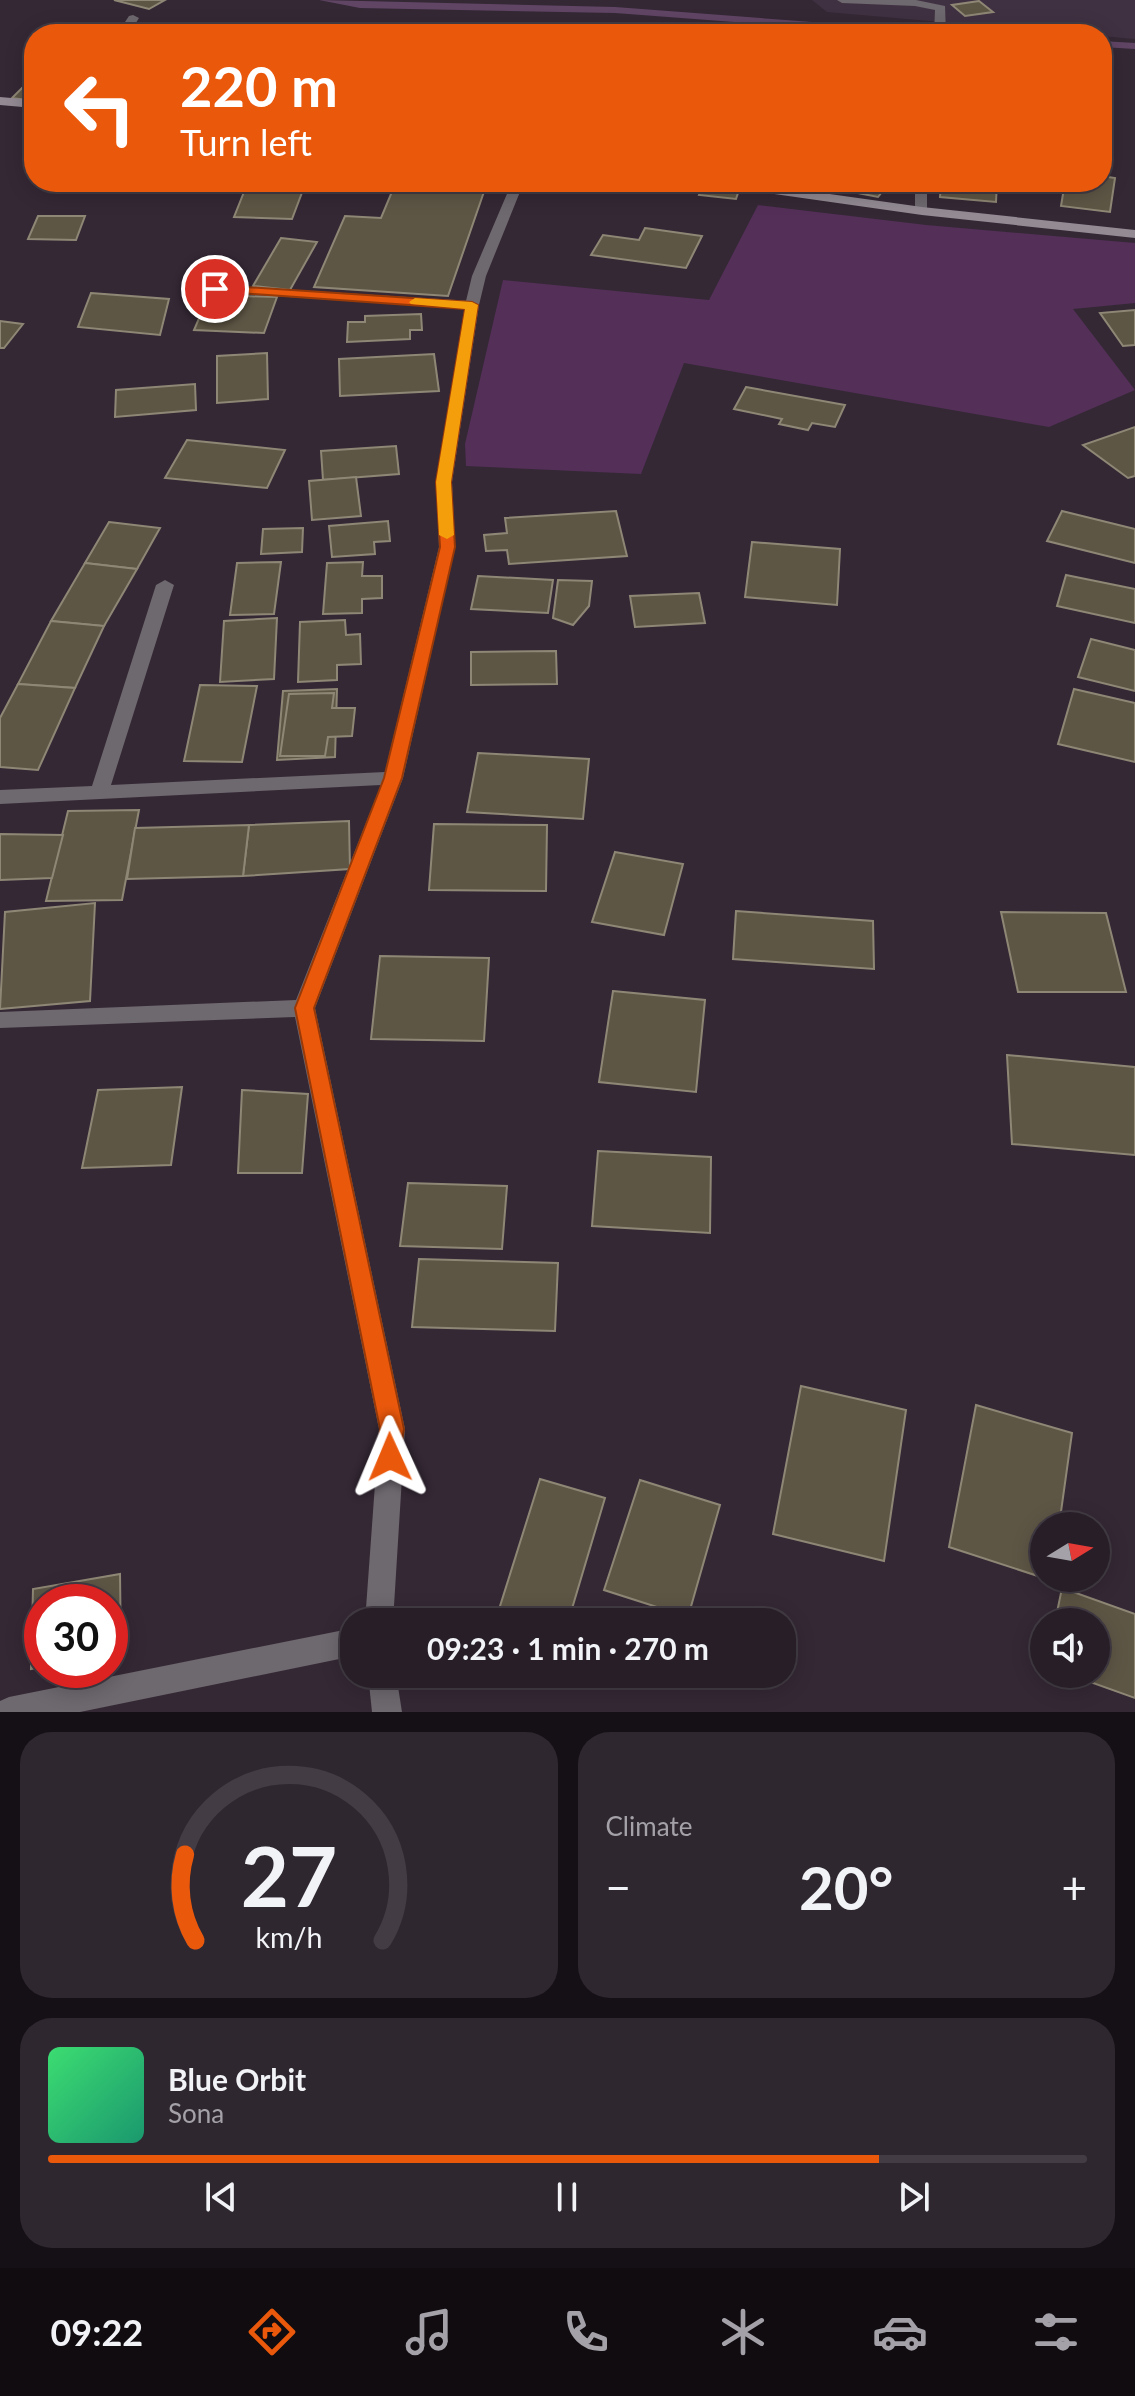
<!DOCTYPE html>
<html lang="en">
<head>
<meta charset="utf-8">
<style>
  :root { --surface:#271e28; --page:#2f2730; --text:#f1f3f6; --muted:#a4a2a8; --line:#433c45; --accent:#ea580c }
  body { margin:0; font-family:Lato,sans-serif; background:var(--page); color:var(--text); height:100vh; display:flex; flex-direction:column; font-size:30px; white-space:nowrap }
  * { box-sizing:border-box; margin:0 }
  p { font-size:26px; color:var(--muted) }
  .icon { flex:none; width:44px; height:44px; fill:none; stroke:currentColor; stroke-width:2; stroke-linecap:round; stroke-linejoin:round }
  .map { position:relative; height:1712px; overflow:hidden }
  .drawer { display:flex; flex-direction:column; gap:20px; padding:20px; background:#151016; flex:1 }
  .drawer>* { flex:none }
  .hud { position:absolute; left:24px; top:24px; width:1088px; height:168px; border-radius:32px; box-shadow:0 4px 20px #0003,0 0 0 2px var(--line); background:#ea580c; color:#fff; overflow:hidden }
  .needle { width:52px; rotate:79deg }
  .tools { position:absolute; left:1030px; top:1512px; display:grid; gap:16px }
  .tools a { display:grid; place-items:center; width:80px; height:80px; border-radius:50%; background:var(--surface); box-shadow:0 4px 20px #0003,0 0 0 2px var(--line); font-size:40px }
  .speed { position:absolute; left:24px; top:1584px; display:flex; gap:16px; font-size:40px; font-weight:700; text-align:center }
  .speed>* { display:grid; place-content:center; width:104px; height:104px; border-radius:50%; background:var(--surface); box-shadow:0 4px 20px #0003,0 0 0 2px var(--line); line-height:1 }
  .speed .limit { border:12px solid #d22; background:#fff; color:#111 }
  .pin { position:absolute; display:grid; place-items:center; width:68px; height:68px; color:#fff; margin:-34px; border:4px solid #fff; border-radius:50%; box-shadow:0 2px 8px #0007 }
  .me { position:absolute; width:88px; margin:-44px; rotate:359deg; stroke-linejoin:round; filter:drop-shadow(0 0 6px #0008) }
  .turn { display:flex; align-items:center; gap:28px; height:168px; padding:0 24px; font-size:36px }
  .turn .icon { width:104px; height:104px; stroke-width:2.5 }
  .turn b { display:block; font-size:56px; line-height:68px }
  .big { font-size:60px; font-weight:700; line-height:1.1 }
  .drawer .card { flex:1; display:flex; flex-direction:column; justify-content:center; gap:12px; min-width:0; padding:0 28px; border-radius:32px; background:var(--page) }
  .drawer .dial { align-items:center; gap:0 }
  .dial svg { height:208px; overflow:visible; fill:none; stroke:var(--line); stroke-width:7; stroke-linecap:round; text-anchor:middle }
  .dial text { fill:var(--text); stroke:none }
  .song { display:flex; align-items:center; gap:24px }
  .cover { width:96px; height:96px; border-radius:12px; background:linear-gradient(135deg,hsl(140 70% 55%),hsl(160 70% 35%)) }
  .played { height:8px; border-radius:4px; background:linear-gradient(90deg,var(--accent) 80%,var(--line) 80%) }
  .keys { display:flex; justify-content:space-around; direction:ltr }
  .heat { display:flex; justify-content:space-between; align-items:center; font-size:44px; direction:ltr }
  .drawer .tiles { flex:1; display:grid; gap:20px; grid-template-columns:1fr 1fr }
  .card:last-child { grid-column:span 2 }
  .trip { position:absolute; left:340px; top:1608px; width:456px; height:80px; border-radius:32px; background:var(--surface); box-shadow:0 4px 20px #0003,0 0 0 2px var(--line); font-weight:700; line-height:80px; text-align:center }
  .tabs { display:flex; height:128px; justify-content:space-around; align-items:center; background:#100c10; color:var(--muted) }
  .tabs .icon { width:56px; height:56px }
  .tabs .current { color:var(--accent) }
  .tabs b { font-size:36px; color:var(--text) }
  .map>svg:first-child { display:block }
  .built { fill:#403142 }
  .green { fill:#542f58 }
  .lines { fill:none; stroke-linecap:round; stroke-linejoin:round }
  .stream { fill:#614565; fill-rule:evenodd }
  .building { fill:#5e5645; stroke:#8f8775; stroke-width:2 }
  .lane { fill:#6e686f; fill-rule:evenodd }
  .street { fill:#6e686f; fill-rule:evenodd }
  .secondary { fill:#938a94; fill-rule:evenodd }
  .route { fill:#ea580c; stroke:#983908; stroke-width:2 }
  .slow { fill:#f59e0b }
</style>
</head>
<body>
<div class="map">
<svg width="1135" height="1712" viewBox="0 0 1135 1712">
  <rect width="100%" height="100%" fill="#342835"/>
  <path class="built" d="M812 0H1135V39L827 12Z"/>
  <path class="green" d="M758 205 926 225 1135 243V303L1073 309 1135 390 1049 427 684 363 641 474 466 466 465 444 503 280 709 300Z"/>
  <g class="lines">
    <g class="stream">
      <path d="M319 0 615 7 931 31 936 34H896L615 13 360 8Z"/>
      <path d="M1102 41 1135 43V49L1102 47Z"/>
    </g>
  </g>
  <g class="building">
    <path d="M114 0H165L149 9Z"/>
    <path d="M979 1 993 12 965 16 952 5Z"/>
    <path d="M673 29 729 34H670Z"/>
    <path d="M29 81H34V101L12 98Z"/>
    <path d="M1102 176 1115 178 1110 212 1061 206 1065 182H1102Z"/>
    <path d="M248 182H306L292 219 234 217Z"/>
    <path d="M396 182 487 183 448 296 314 287 345 216 381 218Z"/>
    <path d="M842 182H890L878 197 837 189Z"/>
    <path d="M941 182H997L996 202 940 197Z"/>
    <path d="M703 186 739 190 736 199 699 195Z"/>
    <path d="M38 216H85L76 240 28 239Z"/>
    <path d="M645 228 702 236 686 268 591 255 603 235 639 240Z"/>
    <path d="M281 238 317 242 290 290 253 286Z"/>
    <path d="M91 293 169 299 160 335 78 327Z"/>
    <path d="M209 295 277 297 264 333 194 330Z"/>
    <path d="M1135 310V345L1123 346 1100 313Z"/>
    <path d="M421 314 422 330H410V339L347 342 348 322H365V316Z"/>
    <path d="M0 321 23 324 4 348H0Z"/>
    <path d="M267 353 268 399 217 403V356Z"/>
    <path d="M434 354 439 391 340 396 339 359Z"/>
    <path d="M195 384 196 410 115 417 116 390Z"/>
    <path d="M746 387 845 405 835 427 812 423 808 430 779 424 782 419 734 409Z"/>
    <path d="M1135 427V476L1128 478 1083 445Z"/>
    <path d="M187 440 285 450 267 488 165 478Z"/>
    <path d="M396 446 399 474 323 480 321 451Z"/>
    <path d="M356 477 361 516 312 520 309 481Z"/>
    <path d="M616 511 627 556 509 564 507 550 486 551 484 535 507 533 505 518Z"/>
    <path d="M1062 511 1135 529V563L1047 541Z"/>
    <path d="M388 521 390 541 374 542 375 554 332 557 329 526Z"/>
    <path d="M109 522 160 528 137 569 85 563Z"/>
    <path d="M303 528 302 552 261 554 263 529Z"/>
    <path d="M752 542 840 549 837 605 745 597Z"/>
    <path d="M281 562 274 614 230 615 237 563Z"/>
    <path d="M363 562 362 576H382V598L362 599V613L323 614 327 563Z"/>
    <path d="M85 563 137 569 104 626 51 621Z"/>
    <path d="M1066 575 1135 589V623L1057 606Z"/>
    <path d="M478 576 553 580 548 613 471 609Z"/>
    <path d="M558 580 592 581 589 606 573 625 553 618Z"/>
    <path d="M699 593 705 623 635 627 630 596Z"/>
    <path d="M277 618 274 679 220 682 224 621Z"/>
    <path d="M345 620 346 635 360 634 361 664 337 665V680L298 682 300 622Z"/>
    <path d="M51 621 104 626 75 688 18 684Z"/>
    <path d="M1091 639 1135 650V691L1078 677Z"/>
    <path d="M556 651 557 684 471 685V652Z"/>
    <path d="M18 684 75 688 38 770 0 767V718Z"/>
    <path d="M200 685 257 686 242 762 184 761Z"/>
    <path d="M337 689 335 757 277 760 283 691Z"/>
    <path d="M1074 689 1135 703V762L1058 744Z"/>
    <path d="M334 693 332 708H355L352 736 328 737 325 756H280L289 694Z"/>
    <path d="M478 753 589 759 583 819 467 812Z"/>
    <path d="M139 810 122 900 46 901 68 811Z"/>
    <path d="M349 821 350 869 243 876 249 825Z"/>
    <path d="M434 824 547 825 546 891 429 890Z"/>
    <path d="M249 825 243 876 127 879 135 828Z"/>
    <path d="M0 834 63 835 52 878 0 880Z"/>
    <path d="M615 852 683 864 664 935 592 922Z"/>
    <path d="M95 903 90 1001 0 1009 5 912Z"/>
    <path d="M736 911 873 921 874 969 733 959Z"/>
    <path d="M1001 912 1106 913 1126 992H1018Z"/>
    <path d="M380 956 489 958 484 1041 371 1039Z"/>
    <path d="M613 991 705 1000 696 1092 599 1082Z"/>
    <path d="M1007 1055 1135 1067V1155L1012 1144Z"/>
    <path d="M182 1087 171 1165 82 1168 98 1090Z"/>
    <path d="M242 1090 308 1094 302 1173H238Z"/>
    <path d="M598 1151 711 1157 710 1233 592 1226Z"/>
    <path d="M408 1183 507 1186 502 1249 400 1246Z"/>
    <path d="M419 1259 558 1263 555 1331 412 1327Z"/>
    <path d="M801 1386 906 1410 884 1561 773 1534Z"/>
    <path d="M976 1405 1072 1433 1059 1526H1044V1578L949 1547Z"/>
    <path d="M540 1479 605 1498 568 1622H495Z"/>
    <path d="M640 1480 720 1505 688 1617 604 1590Z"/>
    <path d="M120 1574 121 1652 110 1654V1602H42V1667L31 1669 33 1589Z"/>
    <path d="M1062 1588 1135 1614V1698L1068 1674H1096V1622H1055Z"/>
  </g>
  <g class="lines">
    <path class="lane" d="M215 285 472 301 479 305 472 309 210 292 208 289Z"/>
    <g class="street">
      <path d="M837 0H916L945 6 946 34H934L935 10 915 6 842 3Z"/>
      <path d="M133 15 139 18 129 34H117L129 16Z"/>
      <path d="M512 182H524L486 276 479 305 452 482 455 547 403 778 315 1008 405 1429 393 1622H365L379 1429 295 1017 0 1028V1012L296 1000 381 785 0 804V790L92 786 156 585 165 580 174 585 111 785 385 772 439 547 436 482 465 305 472 276Z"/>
      <path d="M915 182H927V214L915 211Z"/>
      <path d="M354 1628V1656L80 1712H0V1701L9 1697Z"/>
      <path d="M368 1674H396L402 1712H372Z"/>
    </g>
    <g class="secondary">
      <path d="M0 97 34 100V108L0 105Z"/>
      <path d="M712 182H745L922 207 1135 230V238L922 215 718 186Z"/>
    </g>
  </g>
  <path class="route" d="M215 285 472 302 478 305 451 482 455 547 402 778 314 1008 404 1429 398 1465 390 1468 382 1465 378 1457 380 1429 295 1008 384 778 440 547 436 482 465 309 211 291V286Z"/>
  <path class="slow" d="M415 298 472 302 478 305 451 482 454 535 447 539 439 535 436 482 465 309 411 304 409 302Z"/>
</svg>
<div class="tools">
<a><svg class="needle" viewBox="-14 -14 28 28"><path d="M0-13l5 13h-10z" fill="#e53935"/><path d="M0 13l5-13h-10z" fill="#a4a2a8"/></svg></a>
<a><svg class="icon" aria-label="sound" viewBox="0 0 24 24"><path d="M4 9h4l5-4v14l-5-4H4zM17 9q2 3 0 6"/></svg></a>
</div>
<div class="speed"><div class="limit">30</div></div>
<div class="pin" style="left:215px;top:289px;background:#d93025"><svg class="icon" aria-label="arrive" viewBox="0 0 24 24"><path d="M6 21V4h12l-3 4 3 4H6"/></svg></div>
<svg class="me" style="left:390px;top:1457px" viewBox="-20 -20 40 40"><path d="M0-17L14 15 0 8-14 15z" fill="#ea580c" stroke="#fff" stroke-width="4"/></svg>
<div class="trip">09:23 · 1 min · 270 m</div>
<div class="hud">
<div class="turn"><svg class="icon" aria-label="left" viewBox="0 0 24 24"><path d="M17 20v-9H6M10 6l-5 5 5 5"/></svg><div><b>220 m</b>Turn left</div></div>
</div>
</div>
<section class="drawer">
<div class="tiles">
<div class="card dial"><svg viewBox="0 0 100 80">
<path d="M14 69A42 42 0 1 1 86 69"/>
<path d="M14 69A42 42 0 0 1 10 36" stroke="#ea580c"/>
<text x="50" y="56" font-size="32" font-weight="700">27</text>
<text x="50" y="72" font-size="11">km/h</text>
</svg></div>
<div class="card"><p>Climate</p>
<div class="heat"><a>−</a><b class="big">20°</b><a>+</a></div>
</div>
<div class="card">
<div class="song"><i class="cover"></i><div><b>Blue Orbit</b><p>Sona</p></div></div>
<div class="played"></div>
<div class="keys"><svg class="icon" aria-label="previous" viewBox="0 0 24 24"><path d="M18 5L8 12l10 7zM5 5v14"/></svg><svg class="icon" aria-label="pause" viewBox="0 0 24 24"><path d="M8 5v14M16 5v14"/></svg><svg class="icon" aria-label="next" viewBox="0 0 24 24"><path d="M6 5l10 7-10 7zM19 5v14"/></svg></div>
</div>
</div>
</section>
<nav class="tabs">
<b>09:22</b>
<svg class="icon current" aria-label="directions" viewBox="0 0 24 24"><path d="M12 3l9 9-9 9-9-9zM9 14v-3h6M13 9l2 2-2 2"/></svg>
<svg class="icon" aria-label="music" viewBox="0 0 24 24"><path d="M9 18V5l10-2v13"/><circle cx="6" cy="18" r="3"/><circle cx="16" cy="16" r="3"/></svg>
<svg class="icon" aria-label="phone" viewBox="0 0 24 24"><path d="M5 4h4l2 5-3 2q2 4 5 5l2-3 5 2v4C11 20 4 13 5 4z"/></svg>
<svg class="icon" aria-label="climate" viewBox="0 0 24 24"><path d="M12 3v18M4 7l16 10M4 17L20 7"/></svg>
<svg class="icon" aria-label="car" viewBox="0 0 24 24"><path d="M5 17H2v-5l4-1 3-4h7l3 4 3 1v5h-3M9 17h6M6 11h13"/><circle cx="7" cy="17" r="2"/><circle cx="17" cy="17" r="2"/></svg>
<svg class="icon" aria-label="filters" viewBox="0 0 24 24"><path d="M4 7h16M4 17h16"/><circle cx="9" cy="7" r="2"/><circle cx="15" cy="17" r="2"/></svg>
</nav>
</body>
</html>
